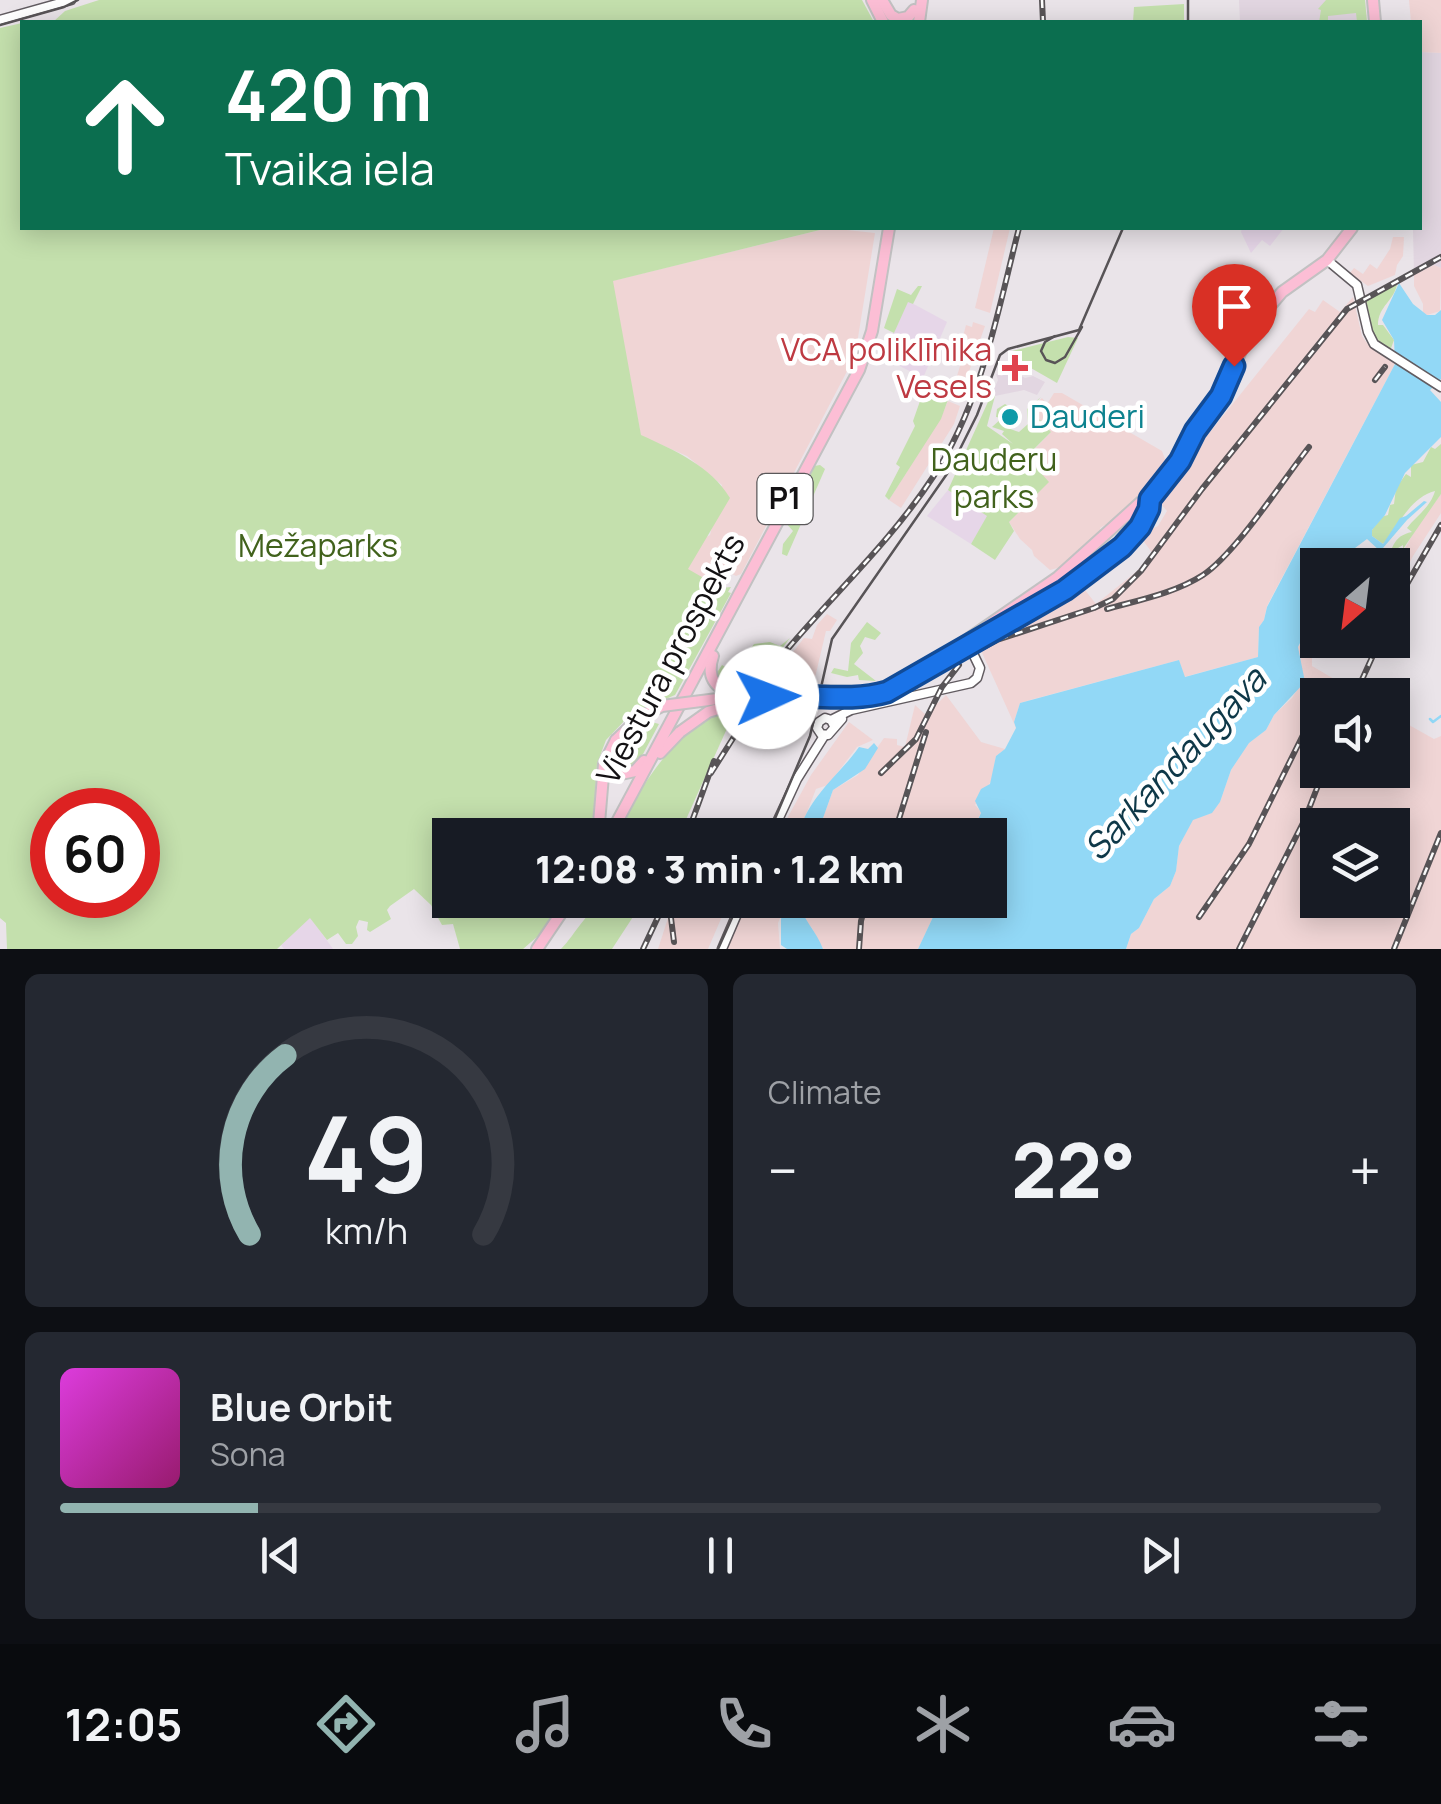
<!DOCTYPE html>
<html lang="en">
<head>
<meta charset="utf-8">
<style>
  :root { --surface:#171b24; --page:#242831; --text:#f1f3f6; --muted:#9ea1a6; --line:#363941; --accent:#92b4b0 }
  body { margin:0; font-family:Manrope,sans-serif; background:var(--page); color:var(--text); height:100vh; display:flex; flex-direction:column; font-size:38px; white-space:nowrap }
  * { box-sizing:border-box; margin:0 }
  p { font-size:32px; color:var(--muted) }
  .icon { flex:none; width:55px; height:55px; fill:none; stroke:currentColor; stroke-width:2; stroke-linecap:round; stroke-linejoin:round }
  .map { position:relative; height:949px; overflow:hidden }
  .side { display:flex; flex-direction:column; gap:25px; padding:25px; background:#0d0f14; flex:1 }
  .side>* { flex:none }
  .banner { position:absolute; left:20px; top:20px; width:1402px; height:210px; border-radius:0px; box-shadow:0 5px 25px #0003; background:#0b6e4f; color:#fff; overflow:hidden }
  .needle { width:65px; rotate:208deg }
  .controls { position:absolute; left:1300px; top:548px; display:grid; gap:20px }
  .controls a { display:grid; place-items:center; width:110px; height:110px; border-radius:0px; background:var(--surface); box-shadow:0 5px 25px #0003; font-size:50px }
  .speed { position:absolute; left:30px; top:788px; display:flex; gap:20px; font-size:50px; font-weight:700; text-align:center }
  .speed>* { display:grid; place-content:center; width:130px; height:130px; border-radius:50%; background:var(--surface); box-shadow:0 5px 25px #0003; line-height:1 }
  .speed .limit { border:15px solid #d22; background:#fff; color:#111 }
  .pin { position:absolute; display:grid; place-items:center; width:85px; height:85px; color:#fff; margin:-102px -42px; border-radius:50% 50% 50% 0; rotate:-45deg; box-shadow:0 0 10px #0007 }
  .pin .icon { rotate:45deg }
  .me { position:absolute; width:110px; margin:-55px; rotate:88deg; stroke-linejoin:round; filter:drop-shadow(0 0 8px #0008) }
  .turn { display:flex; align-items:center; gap:35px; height:210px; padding:0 40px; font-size:45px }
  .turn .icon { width:130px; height:130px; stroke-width:2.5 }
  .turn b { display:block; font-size:70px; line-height:85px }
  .big { font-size:75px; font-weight:800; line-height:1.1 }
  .side .card { flex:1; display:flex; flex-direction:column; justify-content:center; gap:15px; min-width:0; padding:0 35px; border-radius:15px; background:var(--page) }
  .side .dial { align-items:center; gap:0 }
  .dial svg { height:260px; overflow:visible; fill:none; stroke:var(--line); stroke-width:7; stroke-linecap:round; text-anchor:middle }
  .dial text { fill:var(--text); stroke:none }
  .song { display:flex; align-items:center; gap:30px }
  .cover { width:120px; height:120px; border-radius:15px; background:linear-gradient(135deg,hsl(300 70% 55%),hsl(320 70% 35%)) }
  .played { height:10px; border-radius:5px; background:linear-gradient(90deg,var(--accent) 15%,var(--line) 15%) }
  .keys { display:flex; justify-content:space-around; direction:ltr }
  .heat { display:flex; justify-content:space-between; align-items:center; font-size:55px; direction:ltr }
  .side .tiles { flex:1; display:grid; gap:25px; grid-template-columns:1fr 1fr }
  .card:last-child { grid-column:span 2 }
  .trip { position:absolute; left:432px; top:818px; width:575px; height:100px; border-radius:0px; background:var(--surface); box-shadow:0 5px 25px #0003; font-weight:800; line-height:100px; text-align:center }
  .tab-bar { display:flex; height:160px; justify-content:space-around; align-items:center; background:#090b0e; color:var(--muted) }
  .tab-bar .icon { width:70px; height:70px }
  .tab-bar .current { color:var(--accent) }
  .tab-bar b { font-size:45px; color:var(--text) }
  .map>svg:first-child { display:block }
  .built { fill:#e2d6e1 }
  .industrial { fill:#f0d5d5; fill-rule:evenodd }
  .education { fill:#e6d6e8 }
  .green { fill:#c4e0ad; fill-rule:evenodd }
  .water { fill:#92d8f6 }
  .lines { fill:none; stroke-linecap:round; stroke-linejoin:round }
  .stream { stroke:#92d8f6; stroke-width:2.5 }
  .secondary-casing { stroke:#625c61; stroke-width:11 }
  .primary-casing { stroke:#c2c1c2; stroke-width:14 }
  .secondary { stroke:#fff; stroke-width:8 }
  .primary { stroke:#fcbed5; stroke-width:10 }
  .tram { stroke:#585457; stroke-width:2.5 }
  .rail-casing { stroke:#585457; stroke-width:6 }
  .rail { stroke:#fff; stroke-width:2.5; stroke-dasharray:8; stroke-linecap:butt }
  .primary-bridge-casing { stroke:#c2c1c2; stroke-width:14; stroke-linecap:butt }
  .primary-bridge { stroke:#fcbed5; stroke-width:10 }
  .route-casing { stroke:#114b97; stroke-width:25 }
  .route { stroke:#1a73e8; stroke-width:18 }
  .health-dot { fill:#e0444e; stroke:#fff; stroke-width:4 }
  .culture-dot { fill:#0f9aa8; stroke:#fff; stroke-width:4 }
  .labels { text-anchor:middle; stroke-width:9; stroke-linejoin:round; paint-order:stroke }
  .shield { fill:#fff; stroke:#5a585a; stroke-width:2.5 }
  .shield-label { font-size:30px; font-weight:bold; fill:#131113 }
  .health-label { font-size:32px; fill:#be3a42; stroke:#fff; text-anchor:end }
  .culture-label { font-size:32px; fill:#0d838f; stroke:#fff; text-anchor:start }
  .park-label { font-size:32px; fill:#41621c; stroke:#fff }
  .street-label { font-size:32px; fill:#131113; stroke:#fff }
  .water-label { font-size:35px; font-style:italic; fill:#0e3848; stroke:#fff }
</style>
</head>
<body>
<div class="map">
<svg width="1441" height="949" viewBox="0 0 1441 949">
  <rect width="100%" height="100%" fill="#eae4e9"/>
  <g class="built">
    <path d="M1239 0H1365L1367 22H1240Z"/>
    <path d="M1420 52 1441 53V268L1434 265 1414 275 1413 228H1420Z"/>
    <path d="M1008 368 1025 378 1033 376 1045 382 1037 395 1024 390 995 396 992 393 998 380 996 374 1002 376Z"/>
  </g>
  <g class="industrial">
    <path d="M1409 0H1441V53L1420 52V22H1411Z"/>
    <path d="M828 228 875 233 855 356 741 574 736 576 726 571 720 573 713 584 687 570 704 538 710 535 722 485 687 456 641 436 612 281Z"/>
    <path d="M994 228H1010L990 313 975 308Z"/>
    <path d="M1393 237H1404L1403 256 1397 265 1395 275 1368 286 1350 273 1354 268 1363 274 1370 264 1377 269 1390 249Z"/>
    <path d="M1434 265 1441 268 1440 311 1427 315 1423 312V304L1414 286V275Z"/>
    <path d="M1353 297 1362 336 1370 347 1395 364 1267 606 1264 620 1259 627 1258 657 1184 677 1179 660 1030 700 1020 703 1014 722 1016 728 979 646 1023 618 1056 608 1085 590 1096 604 1136 572 1153 554 1139 535 1158 526 1167 511 1161 504V493L1309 309 1315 312 1323 300 1340 312Z"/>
    <path d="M973 322 985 326 960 397 952 392 961 363 960 347 965 329 966 325 972 327Z"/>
    <path d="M1054 393H1062L1162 451 1166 462 1140 499 1107 527 1105 525 1100 528 1101 533 1061 567 1050 570 1034 556 1032 550 1020 539 1009 522 1048 482 1029 460V455L1051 432 1030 409 1042 398 1047 404Z"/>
    <path d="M948 401 960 406 954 424 901 508 889 500 940 419Z"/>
    <path d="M1441 494V513L1413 556 1393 595V570L1418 525Z"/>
    <path d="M827 614 837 620 830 631H826L813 686 783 679 786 661 804 638 812 639 817 625Z"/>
    <path d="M1306 638 1312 642V666L1358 693 1318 695V770H1392L1393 716 1434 739 1441 736V949H1126L1131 934 1139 928 1154 899 1170 886 1176 871 1179 846 1193 819 1211 813 1220 802 1231 770 1249 742 1266 730 1274 715 1292 698 1304 679 1298 647ZM1318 825H1392V900H1318Z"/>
    <path d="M946 695 981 742 1005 749 996 756 992 780 975 805 981 812 971 835H817L833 790 858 775 884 738 897 739V745L905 747 915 705 926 715 932 700 938 703Z"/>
    <path d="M849 722 873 740 857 747 828 785 816 789 798 835H778L811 775Z"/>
    <path d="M679 900H729L708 949H658L668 918H675Z"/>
    <path d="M750 900H788L778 923 780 949H727L746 901Z"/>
    <path d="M797 900H941L918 949H823L812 928 803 919Z"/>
  </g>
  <g class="education">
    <path d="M1242 228H1284L1270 246 1262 240 1251 253 1241 232Z"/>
    <path d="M908 301 947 322 923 378 896 364 885 352Z"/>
    <path d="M948 490 988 516 971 544 927 516Z"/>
    <path d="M310 917 333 949H284L281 945Z"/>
  </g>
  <g class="green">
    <path d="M99 0H862L874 22H53L65 11Z"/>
    <path d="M1326 0H1365L1367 22H1357L1356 13 1328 16V22H1319L1321 10 1318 9Z"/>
    <path d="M1184 4V22H1133L1134 7Z"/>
    <path d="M22 23V228H828L613 281 641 435C674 450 711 466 730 498L688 569 721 588 731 587 728 592 731 593 675 695 631 714 606 740 597 764 594 813 588 835H450V900H563L545 930 523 949H460L453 924 442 925 431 905 414 889 390 906 387 910 391 919 370 932 367 930 368 922 359 920 356 927 358 936 352 944H346L338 933 327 940 310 918 277 949H7L6 923 0 918V28ZM52 810H138V895H52Z"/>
    <path d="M1397 284C1395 300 1378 306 1378 325H1383L1394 340 1390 351 1372 334 1365 304 1370 295Z"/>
    <path d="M918 286H922L913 304 908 302 894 333 884 328 897 289 911 295Z"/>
    <path d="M1068 337 1078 338 1057 383 1008 355V352Z"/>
    <path d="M926 384 949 397 941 419 889 500 885 496 900 467 896 464 915 426 913 421Z"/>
    <path d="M992 393 995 396 987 426 1013 444 1002 434 1004 431 992 427 1002 418 996 417 997 409 1005 404 1015 410 1004 415 1007 422 1002 426 1019 432 1028 424 1027 409 1041 397 1030 409 1051 432 1032 451 1029 460 1049 482 1009 522 1014 531 995 560 971 544 987 516 948 490Z"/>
    <path d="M1441 444V494L1403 549V545L1398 548 1401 552 1393 570 1392 565H1385C1393 549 1392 536 1412 532L1407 528C1417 515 1430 508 1435 491 1409 498 1399 526 1383 544L1372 536V530L1381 517 1388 515 1390 505 1394 504 1396 488 1406 474 1411 477V465L1423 462 1431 447 1435 449Z"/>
    <path d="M820 465 825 469 787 556 782 554 783 544 793 531 785 522 814 466Z"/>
    <path d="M867 622 881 633 875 640 865 637 860 646 863 653 854 664 876 681 859 680 858 675 847 677 831 673 834 668 848 671 851 643Z"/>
    <path d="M790 638 762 675H752L739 688 724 685 716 674 722 665 734 672 754 644 770 642 780 646Z"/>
    <path d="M725 712 732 715 729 724 679 835H614C633 799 683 716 725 712Z"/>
    <path d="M652 722 659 724 643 754 629 767 617 766 615 760 619 749 632 736Z"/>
    <path d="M644 900 612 949H561C576 934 587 908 609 900 618 897 634 900 644 900Z"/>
  </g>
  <g class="water">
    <path d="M1399 283 1413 304 1427 315H1435L1441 310V379L1430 390 1441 402V437L1405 473 1385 515 1372 530V536L1383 544 1400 518 1406 516 1424 501 1427 502 1407 520 1383 548V565H1380V551L1367 539 1355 548 1349 565H1318L1317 609 1298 647 1305 682 1274 715 1266 730 1249 743 1231 770 1220 802 1212 813 1193 820 1179 846 1176 871 1170 886 1154 899 1139 928 1131 934 1126 949H918L941 900H990V835H971L981 813 975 801 981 789 990 784 996 756 1005 749 1016 728 1014 722 1020 703 1179 660 1185 677 1258 657 1259 627 1264 620 1267 607 1395 364 1394 340 1382 320Z"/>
    <path d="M874 743 878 748 865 769 833 790 817 835H798C809 795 838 777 859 747L868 749Z"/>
    <path d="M788 900H797C803 920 816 930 823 949H787L781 945V919Z"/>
  </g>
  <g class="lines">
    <path class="stream" d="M1430 719 1433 722 1441 716"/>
    <g class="secondary-casing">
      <g id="secondary">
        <path d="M0 20 71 0"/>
        <path d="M1327 260 1357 285 1368 332 1374 344 1441 387"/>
        <path d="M831 720 851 710 971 683 977 678 980 668 967 641"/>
        <path d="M834 726 831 720 825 718 819 722 817 728 821 734 828 735 842 719"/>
        <path d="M771 835 797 779 824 736"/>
        <path d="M722 949 743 900"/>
      </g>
    </g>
    <g class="primary-casing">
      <g id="primary">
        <path d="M872 0 883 22"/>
        <path d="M882 0 891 15 898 19 908 17 914 10"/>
        <path d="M1373 0 1375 22"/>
        <path d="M919 22 922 0"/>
        <path d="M991 632C1033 603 1149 558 1150 499"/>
        <path d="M945 655 1058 577 1141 502 1150 499 1179 461 1195 431 1221 396 1249 333 1265 312 1282 292 1327 260 1352 228"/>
        <path d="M713 656C705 679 718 693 741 694"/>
        <path d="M660 753 680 732"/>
        <path d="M611 756V765L621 774 635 771 644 761"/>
        <path d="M598 835 604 764 616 740"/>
        <path d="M610 835 859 370 872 331 889 228"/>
        <path d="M537 949 570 900"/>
      </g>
    </g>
    <use href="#secondary" class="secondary"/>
    <use href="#primary" class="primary"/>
    <g class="tram">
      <path d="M1188 0V22"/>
      <path d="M0 25 64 7 78 0"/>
      <path d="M1055 336 1045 342 1041 351 1046 360 1055 363 1065 357 1082 327"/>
      <path d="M768 835 810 736 832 639 949 471 977 415 1000 355 1008 349 1079 330 1123 228"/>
      <path d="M718 949 740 900"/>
    </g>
    <g class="rail-casing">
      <g id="rail">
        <path d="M1042 0 1043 22"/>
        <path d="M1375 380 1385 367"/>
        <path d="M1107 609C1139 600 1175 593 1203 575 1236 553 1283 480 1309 447"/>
        <path d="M1392 610 1441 525"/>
        <path d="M1355 695 1380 640"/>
        <path d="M732 725C787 633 874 567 933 477 982 402 997 314 1019 228"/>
        <path d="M711 773 737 732 767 708 799 699 854 703 881 700 997 640 1094 608 1113 599 1141 571 1202 489 1347 309 1441 257"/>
        <path d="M881 773 916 739 942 687 959 665"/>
        <path d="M687 835 714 761"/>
        <path d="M894 835 926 732"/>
        <path d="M673 900 671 918 674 942"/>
        <path d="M1199 917 1249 844 1303 735"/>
        <path d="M643 949 666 900"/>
        <path d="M859 949 861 921 867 900"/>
        <path d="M1239 949 1305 819 1324 770"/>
        <path d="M1394 949 1441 833"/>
      </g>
    </g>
    <use href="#rail" class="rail"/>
    <g class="primary-bridge-casing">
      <g id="primary-bridge">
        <path d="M680 732 708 712 741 702"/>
        <path d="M616 740 640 717 662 706 780 691 868 692 894 684 945 655"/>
      </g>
    </g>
    <use href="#primary-bridge" class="primary-bridge"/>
  </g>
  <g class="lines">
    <g class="route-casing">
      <path id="route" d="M767 697C807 693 849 703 887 692L1065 590 1122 547 1140 527 1149 509 1150 499 1180 461 1195 431 1221 396 1234 366"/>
    </g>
    <use href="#route" class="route"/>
  </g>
  <path class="health-dot" d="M1010 353h10v10h10v10h-10v10h-10v-10h-10v-10h10z"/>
  <circle class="culture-dot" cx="1010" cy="417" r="10"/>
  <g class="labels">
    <rect class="shield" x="757.5" y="474" width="55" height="50" rx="8"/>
    <g class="shield-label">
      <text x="785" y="509">P1</text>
    </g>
    <g class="health-label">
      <text x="992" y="361">VCA poliklīnika<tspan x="992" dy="37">Vesels</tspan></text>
    </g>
    <g class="culture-label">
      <text x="1030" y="428">Dauderi</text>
    </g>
    <g class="park-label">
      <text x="994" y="471">Dauderu<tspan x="994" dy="37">parks</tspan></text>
      <text x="318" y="557">Mežaparks</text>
    </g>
    <g class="street-label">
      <text transform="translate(671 659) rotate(-62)" y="11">Viestura prospekts</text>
    </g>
    <g class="water-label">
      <text transform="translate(1175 764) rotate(-47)" y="12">Sarkandaugava</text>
    </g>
  </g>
</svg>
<div class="controls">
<a><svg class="needle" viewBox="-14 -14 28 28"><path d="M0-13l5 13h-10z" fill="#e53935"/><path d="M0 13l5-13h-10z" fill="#9ea1a6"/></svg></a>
<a><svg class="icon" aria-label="sound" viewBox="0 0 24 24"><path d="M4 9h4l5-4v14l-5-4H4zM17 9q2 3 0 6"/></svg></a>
<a><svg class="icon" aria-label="layers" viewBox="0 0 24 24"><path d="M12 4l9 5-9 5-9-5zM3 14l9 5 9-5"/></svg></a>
</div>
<div class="speed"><div class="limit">60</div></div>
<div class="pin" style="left:1234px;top:366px;background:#d93025"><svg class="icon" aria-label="arrive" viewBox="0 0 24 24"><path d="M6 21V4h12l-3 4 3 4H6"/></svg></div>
<svg class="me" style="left:767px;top:697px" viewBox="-20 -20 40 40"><circle r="19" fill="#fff"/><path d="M0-13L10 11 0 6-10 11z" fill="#1a73e8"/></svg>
<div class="trip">12:08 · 3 min · 1.2 km</div>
<div class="banner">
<div class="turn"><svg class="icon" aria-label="ahead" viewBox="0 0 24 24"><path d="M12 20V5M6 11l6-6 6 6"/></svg><div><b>420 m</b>Tvaika iela</div></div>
</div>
</div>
<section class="side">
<div class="tiles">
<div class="card dial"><svg viewBox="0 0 100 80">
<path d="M14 69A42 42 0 1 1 86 69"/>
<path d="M14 69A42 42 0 0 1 25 14" stroke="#92b4b0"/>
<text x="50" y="56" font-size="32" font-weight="700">49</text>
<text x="50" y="72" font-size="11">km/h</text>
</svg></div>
<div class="card"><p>Climate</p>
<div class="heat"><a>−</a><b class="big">22°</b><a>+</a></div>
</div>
<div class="card">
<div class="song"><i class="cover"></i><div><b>Blue Orbit</b><p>Sona</p></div></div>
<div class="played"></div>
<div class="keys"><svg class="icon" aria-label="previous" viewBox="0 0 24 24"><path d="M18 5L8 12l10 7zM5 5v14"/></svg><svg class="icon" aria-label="pause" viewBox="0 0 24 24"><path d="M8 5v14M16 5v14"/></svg><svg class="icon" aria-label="next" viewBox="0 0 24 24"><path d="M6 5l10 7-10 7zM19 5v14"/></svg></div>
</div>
</div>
</section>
<nav class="tab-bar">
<b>12:05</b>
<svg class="icon current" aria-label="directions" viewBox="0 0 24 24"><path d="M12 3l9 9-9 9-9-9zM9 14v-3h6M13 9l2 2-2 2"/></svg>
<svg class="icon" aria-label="music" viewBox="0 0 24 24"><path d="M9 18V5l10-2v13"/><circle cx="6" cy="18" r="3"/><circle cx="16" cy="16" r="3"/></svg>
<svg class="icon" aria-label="phone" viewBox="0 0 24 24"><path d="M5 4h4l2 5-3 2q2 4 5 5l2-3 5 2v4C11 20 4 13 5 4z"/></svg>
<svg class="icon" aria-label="climate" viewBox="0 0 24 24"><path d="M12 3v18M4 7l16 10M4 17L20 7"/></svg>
<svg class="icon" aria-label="car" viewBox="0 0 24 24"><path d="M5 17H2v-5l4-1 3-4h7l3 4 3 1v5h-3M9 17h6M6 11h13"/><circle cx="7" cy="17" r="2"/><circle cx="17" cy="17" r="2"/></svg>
<svg class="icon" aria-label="filters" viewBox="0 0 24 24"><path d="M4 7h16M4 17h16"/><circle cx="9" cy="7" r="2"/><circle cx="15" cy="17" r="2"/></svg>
</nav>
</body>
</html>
